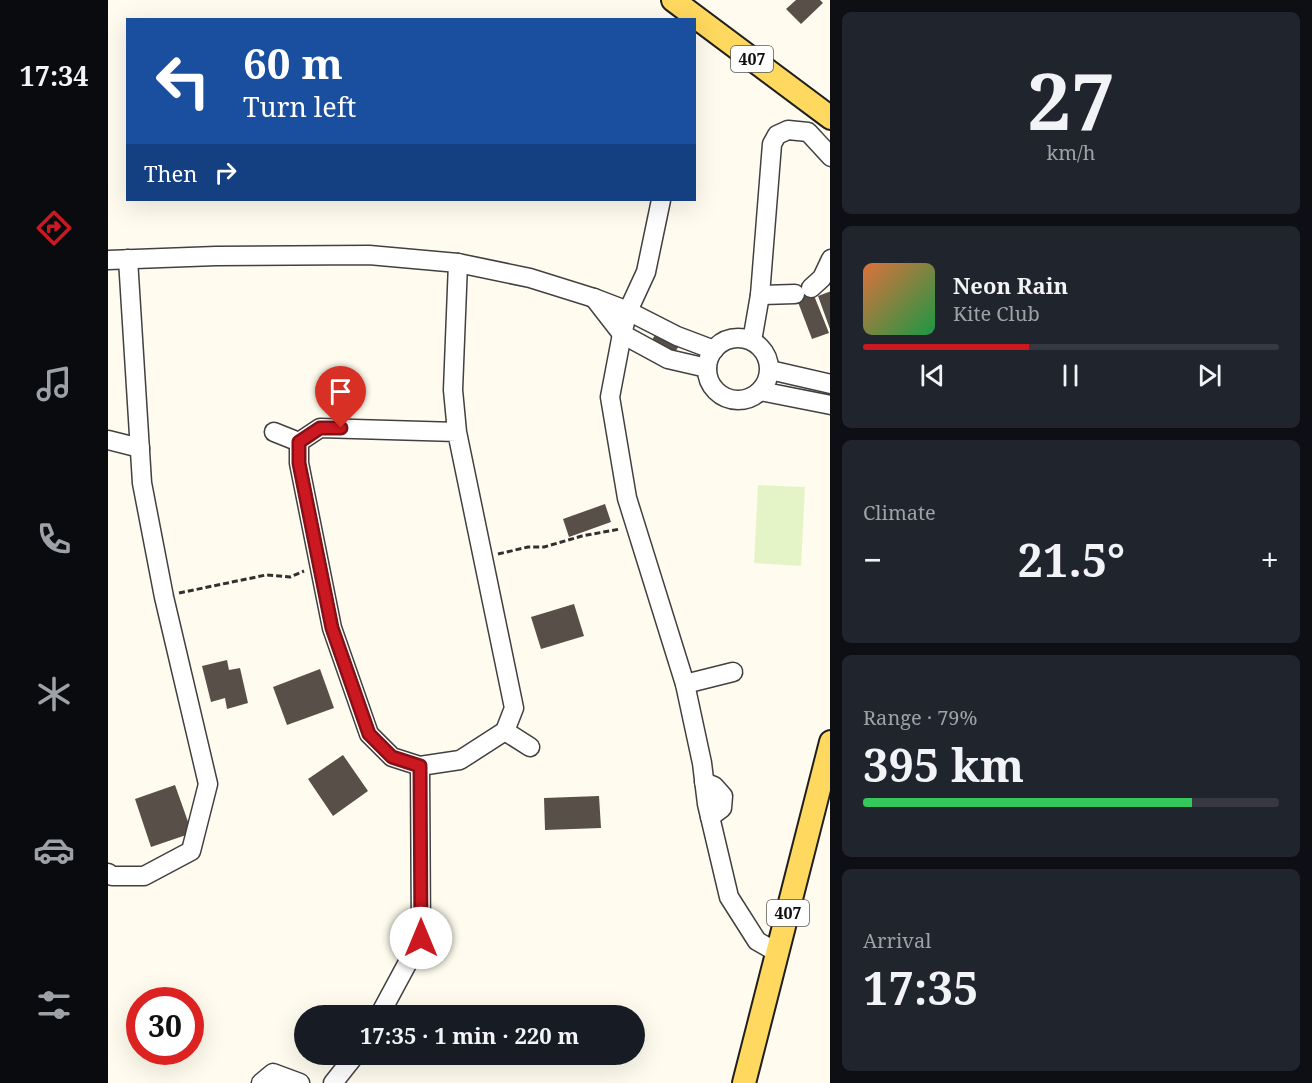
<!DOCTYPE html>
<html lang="en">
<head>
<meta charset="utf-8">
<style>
  :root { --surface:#171b24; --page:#20242c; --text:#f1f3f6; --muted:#9ea1a6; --line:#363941; --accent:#cc1820 }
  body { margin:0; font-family:"Noto Serif",serif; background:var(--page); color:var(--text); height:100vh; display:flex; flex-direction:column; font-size:22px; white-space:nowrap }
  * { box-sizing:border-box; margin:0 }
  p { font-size:20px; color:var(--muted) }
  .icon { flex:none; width:33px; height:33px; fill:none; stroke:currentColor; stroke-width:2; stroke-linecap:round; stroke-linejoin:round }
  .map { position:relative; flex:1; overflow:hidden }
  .sheet { display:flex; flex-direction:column; gap:12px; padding:12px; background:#0d0f14; width:482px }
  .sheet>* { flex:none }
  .guide { position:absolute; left:18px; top:18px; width:570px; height:183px; border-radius:0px; box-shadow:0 6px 24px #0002; background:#1a4fa0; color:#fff; overflow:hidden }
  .speed { position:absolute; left:18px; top:987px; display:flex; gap:12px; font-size:30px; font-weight:700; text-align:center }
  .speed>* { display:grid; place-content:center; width:78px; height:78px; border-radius:50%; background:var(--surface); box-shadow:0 6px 24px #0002; line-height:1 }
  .speed .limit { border:9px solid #d22; background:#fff; color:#111 }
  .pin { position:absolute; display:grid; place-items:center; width:51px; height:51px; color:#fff; margin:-62px -26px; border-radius:50% 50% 50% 0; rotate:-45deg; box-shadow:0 0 6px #0007 }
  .pin .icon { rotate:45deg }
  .me { position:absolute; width:66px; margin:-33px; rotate:0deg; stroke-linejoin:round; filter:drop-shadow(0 0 4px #0008) }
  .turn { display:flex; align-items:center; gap:21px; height:126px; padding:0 18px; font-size:27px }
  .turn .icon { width:78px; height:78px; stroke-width:2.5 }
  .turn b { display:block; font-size:42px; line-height:51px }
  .then { display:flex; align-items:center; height:57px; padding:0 18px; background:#0003; gap:12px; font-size:22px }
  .big { font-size:45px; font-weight:700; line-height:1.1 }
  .sheet .widget { flex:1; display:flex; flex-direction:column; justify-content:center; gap:9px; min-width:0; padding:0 21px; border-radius:9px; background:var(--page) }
  .sheet .dial { align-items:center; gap:0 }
  .dial b { font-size:78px; line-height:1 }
  .song { display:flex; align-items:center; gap:18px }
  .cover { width:72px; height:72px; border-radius:9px; background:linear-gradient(135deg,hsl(20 70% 55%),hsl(140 70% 35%)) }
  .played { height:6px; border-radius:3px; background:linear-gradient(90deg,var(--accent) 40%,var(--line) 40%) }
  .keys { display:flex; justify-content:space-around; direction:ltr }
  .heat { display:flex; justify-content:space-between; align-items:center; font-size:33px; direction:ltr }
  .charge { height:9px; border-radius:4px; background:linear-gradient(90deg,#34c759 79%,var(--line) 0) }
  .trip { position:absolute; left:186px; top:1005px; width:351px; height:60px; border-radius:30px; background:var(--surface); box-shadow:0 6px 24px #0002; font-weight:700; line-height:60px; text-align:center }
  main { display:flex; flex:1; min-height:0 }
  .dock { display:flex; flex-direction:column; width:108px; justify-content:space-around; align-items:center; background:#090b0e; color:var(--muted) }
  .dock .icon { width:42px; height:42px }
  .dock .active { color:var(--accent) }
  .dock b { font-size:27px; color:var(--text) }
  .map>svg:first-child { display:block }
  .pitch { fill:#e4f4c7 }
  .building { fill:#584f49 }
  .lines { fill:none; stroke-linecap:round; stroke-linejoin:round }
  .minor-casing { stroke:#414141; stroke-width:21 }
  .major-casing { stroke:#1f1f1f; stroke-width:26 }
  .path { stroke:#303030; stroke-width:3; stroke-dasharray:6 3; stroke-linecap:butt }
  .minor { stroke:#fff; stroke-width:18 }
  .major { stroke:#ffd85f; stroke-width:22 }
  .route-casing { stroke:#851015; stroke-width:15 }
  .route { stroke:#cc1820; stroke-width:10 }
  .labels { text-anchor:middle; stroke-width:6; stroke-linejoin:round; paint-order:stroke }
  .shield { fill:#fff; stroke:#565656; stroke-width:1.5 }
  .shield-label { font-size:16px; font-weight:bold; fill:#0e0e0e }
</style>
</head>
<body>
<main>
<nav class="dock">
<b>17:34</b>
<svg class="icon active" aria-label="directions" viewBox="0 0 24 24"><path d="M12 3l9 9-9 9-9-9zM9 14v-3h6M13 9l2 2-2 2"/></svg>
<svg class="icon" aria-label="music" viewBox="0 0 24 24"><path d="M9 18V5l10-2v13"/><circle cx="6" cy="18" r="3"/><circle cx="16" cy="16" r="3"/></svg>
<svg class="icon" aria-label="phone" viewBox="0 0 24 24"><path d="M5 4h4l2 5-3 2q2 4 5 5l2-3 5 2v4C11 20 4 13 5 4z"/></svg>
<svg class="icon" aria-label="climate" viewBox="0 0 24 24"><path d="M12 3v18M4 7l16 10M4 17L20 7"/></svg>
<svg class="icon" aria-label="car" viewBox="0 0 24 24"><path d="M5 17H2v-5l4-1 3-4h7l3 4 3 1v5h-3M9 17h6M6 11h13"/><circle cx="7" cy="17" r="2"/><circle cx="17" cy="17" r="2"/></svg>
<svg class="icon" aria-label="filters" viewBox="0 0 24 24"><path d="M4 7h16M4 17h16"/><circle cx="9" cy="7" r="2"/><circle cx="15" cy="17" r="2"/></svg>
</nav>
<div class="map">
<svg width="723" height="1083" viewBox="0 0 723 1083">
  <rect width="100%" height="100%" fill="#fffcef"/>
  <path class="pitch" d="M650 485 697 487 693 566 646 563Z"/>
  <g class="building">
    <path d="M688 0H712L715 3 693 24 678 9Z"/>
    <path d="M701 283 721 333 704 339 685 289Z"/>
    <path d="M723 291V329H722L710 296Z"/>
    <path d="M548 333 571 346 565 355 543 342Z"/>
    <path d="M497 504 503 522 461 537 455 519Z"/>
    <path d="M466 604 476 636 433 649 423 617Z"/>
    <path d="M119 660 121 670 132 668 140 703 119 709 117 698 103 702 94 666Z"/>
    <path d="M212 669 226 708 179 725 165 687Z"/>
    <path d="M235 755 260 791 225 816 200 779Z"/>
    <path d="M67 785 84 833 43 847 27 799Z"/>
    <path d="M491 796 493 828 437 830 436 798Z"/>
  </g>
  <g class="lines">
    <g class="minor-casing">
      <g id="minor">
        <path d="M553 200 538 272 520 311 514 334 502 397 519 498 577 684 594 763 599 804 621 897 649 941 670 953"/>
        <path d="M0 260 108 256 261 255 350 263 422 278 486 298 520 311 569 336 606 350"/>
        <path d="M703 288 714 278 723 259"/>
        <path d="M652 295 687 294"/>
        <path d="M486 298 514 334 560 359 599 368"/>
        <circle cx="630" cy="369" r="31"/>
        <path d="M644 341 652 295 664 144 669 135 680 130 700 132 723 157"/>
        <path d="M662 370 723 384"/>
        <path d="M652 391 723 405"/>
        <path d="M166 432 191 442"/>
        <path d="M349 432 212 428 191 442V463L224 628 261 734 284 757 312 766 352 760 397 731 406 708 349 432 345 390 350 263"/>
        <path d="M0 440 32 448"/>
        <path d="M577 684 625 672"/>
        <path d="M397 731 422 747"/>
        <path d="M596 782 606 786 615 796 614 808 602 817"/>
        <path d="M0 873 4 876H36L83 851 100 784 56 597 34 483 20 259"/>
        <path d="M271 1016 313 938 312 766"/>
        <path d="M153 1083 165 1073 192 1083"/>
        <path d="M225 1083 248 1054"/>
      </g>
    </g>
    <g class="major-casing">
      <g id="major">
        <path d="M565 0 723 118"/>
        <path d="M636 1083 723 742"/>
      </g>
    </g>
    <g class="path">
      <path d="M390 554 420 547H436L474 536 512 529"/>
      <path d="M71 593 158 575 182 577 196 571"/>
    </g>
    <use href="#minor" class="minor"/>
    <use href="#major" class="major"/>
  </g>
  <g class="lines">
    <g class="route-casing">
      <path id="route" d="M233 428H212L191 442V463L224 628 261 734 284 757 312 766 313 938"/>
    </g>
    <use href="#route" class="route"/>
  </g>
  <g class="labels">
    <g class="shield">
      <rect x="623" y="46" width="42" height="26" rx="4.5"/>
      <rect x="659" y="900" width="42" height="26" rx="4.5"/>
    </g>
    <g class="shield-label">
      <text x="644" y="65">407</text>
      <text x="680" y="919">407</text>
    </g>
  </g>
</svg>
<div class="speed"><div class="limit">30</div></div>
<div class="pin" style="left:233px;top:428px;background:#d93025"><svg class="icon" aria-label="arrive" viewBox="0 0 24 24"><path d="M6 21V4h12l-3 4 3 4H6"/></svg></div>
<svg class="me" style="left:313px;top:938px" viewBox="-20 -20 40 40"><circle r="19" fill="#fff"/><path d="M0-13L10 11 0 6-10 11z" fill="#cc1820"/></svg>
<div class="trip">17:35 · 1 min · 220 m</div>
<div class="guide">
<div class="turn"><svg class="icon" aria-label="left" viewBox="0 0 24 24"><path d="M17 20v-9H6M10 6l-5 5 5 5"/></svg><div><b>60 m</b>Turn left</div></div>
<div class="then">Then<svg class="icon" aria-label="right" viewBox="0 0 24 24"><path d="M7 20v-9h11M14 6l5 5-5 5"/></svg></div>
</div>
</div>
<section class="sheet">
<div class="widget dial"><b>27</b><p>km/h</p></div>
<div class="widget">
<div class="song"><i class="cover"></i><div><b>Neon Rain</b><p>Kite Club</p></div></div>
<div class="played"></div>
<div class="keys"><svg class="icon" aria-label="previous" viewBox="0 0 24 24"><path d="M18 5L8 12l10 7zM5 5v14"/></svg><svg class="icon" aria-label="pause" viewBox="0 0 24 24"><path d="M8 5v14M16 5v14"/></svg><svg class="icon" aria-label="next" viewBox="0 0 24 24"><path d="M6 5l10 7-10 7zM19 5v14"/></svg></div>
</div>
<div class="widget"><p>Climate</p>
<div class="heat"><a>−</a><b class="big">21.5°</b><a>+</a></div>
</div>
<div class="widget"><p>Range · 79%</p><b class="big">395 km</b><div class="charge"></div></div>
<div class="widget"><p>Arrival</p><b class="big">17:35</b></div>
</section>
</main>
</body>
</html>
